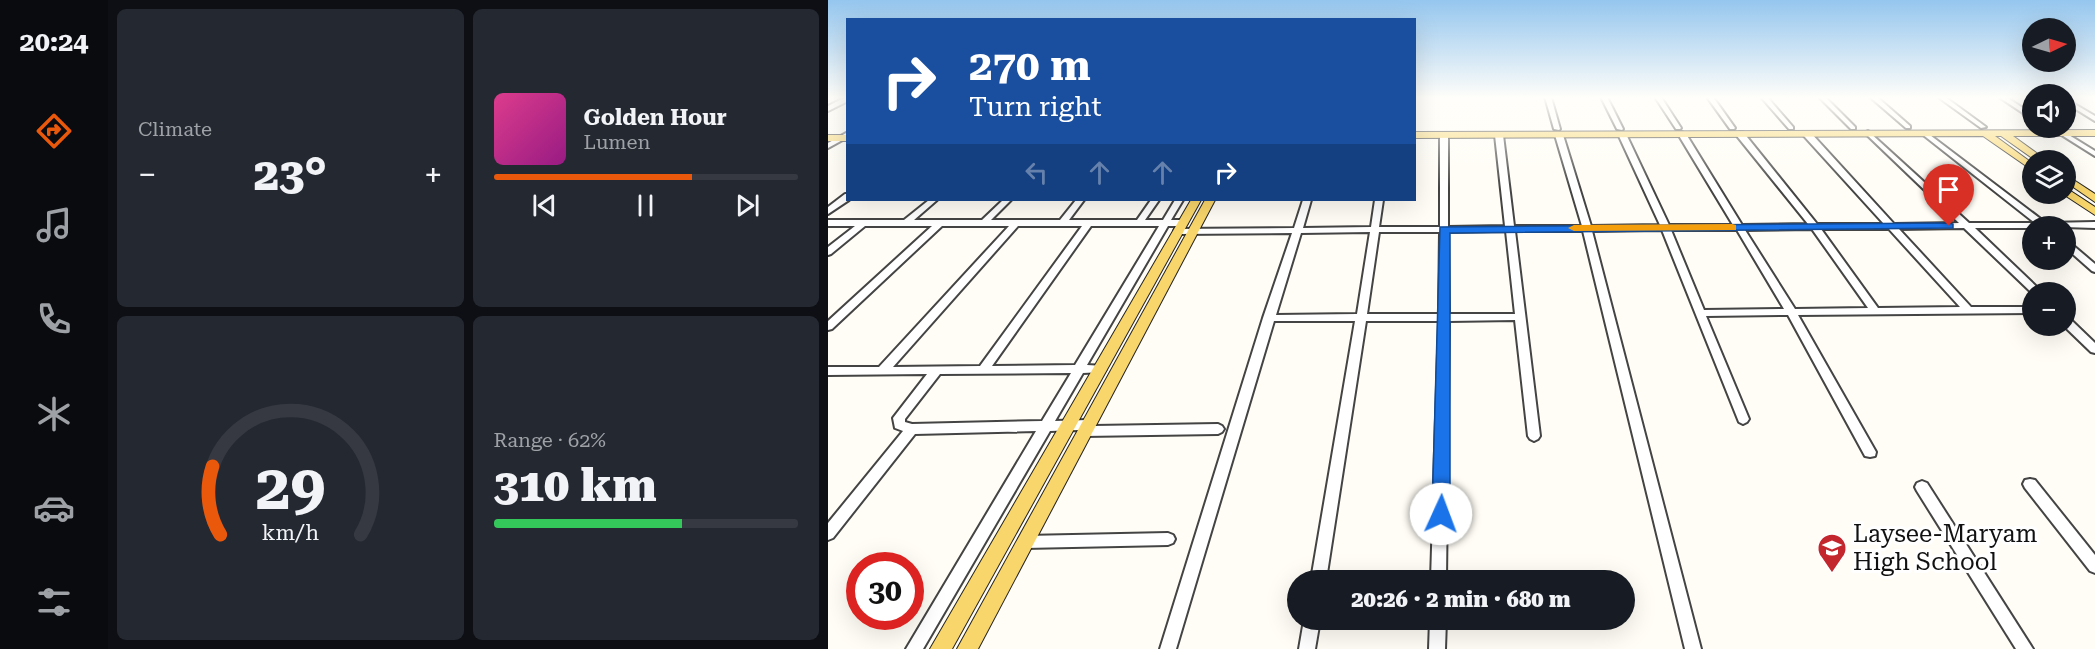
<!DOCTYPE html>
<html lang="en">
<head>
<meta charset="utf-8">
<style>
  :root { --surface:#171b24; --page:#242831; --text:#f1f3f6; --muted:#9ea1a6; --line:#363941; --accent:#ea580c }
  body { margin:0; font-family:"Roboto Serif",serif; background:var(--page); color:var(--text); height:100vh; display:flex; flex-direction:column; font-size:22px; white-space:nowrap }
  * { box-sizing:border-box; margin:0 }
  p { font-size:20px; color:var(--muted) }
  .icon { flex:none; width:33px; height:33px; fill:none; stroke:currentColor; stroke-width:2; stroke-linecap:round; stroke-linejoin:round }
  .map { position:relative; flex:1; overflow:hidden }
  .sheet { display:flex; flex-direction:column; gap:9px; padding:9px; background:#0d0f14; width:720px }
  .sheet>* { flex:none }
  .hud { position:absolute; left:18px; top:18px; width:570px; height:183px; border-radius:0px; box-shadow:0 6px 24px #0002; background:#1a4fa0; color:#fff; overflow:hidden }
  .needle { width:39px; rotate:85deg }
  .tools { position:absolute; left:1194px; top:18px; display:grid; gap:12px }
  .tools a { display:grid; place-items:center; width:54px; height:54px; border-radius:50%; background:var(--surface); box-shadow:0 6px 24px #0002; font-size:30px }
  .speed { position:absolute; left:18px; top:552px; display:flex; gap:12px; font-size:30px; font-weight:700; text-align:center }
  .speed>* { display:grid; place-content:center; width:78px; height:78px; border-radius:50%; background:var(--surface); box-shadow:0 6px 24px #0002; line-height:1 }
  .speed .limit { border:9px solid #d22; background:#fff; color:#111 }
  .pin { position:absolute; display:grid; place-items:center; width:51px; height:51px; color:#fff; margin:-62px -26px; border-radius:50% 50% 50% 0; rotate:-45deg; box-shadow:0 0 6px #0007 }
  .pin .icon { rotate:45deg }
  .me { position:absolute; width:66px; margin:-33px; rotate:2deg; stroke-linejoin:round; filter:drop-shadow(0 0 4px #0008) }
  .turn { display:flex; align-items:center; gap:21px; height:126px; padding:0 24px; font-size:27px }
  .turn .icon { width:78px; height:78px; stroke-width:2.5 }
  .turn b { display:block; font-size:42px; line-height:51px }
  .lanes { display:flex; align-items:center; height:57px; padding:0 24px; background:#0003; justify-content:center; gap:30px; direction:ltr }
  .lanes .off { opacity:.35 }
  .big { font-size:45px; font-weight:800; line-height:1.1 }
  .sheet .widget { flex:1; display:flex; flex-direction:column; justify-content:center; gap:9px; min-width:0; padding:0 21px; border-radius:9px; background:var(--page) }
  .sheet .dial { align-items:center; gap:0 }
  .dial svg { height:156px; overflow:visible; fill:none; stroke:var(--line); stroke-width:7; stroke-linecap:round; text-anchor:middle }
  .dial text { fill:var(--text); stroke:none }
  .song { display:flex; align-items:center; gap:18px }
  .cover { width:72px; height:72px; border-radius:9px; background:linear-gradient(135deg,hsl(330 70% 55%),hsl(310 70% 35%)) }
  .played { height:6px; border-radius:3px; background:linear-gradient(90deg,var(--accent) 65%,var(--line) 65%) }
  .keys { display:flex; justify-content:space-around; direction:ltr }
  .heat { display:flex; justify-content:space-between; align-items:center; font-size:33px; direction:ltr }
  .charge { height:9px; border-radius:4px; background:linear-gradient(90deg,#34c759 62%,var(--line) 0) }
  .sheet .tiles { flex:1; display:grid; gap:9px; grid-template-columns:repeat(2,1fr) }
  .trip { position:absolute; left:459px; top:570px; width:348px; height:60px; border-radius:30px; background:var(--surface); box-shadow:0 6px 24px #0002; font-weight:800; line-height:60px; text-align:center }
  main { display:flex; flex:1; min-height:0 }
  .dock { display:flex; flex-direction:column; width:108px; justify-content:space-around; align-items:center; background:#090b0e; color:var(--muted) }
  .dock .icon { width:42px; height:42px }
  .dock .active { color:var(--accent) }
  .dock b { font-size:27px; color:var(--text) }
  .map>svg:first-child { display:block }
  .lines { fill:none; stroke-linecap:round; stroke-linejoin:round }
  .minor-casing { stroke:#444; stroke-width:4 }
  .major-casing { stroke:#222; stroke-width:2 }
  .minor { fill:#fff; fill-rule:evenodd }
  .major { fill:#f9d66b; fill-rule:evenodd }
  .route { fill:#1a73e8; stroke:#114b97; stroke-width:1.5 }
  .slow { fill:#f59e0b }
  .labels { text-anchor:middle; stroke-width:6; stroke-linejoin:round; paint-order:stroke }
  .near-poi-label { font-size:24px; fill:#111; stroke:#fff; text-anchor:start }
</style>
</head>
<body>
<main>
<nav class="dock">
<b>20:24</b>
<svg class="icon active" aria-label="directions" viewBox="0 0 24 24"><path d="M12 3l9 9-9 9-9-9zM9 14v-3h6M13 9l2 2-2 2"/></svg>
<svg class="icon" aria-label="music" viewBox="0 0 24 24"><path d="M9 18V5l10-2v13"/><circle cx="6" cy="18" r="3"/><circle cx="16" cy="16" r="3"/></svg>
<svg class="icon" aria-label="phone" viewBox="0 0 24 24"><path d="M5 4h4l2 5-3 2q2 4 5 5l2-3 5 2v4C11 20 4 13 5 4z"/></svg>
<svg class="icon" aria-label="climate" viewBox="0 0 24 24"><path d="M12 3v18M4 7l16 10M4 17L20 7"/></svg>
<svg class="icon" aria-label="car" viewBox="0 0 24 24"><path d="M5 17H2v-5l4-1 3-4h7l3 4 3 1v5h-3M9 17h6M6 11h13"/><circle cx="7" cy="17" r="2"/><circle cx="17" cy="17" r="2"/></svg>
<svg class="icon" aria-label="filters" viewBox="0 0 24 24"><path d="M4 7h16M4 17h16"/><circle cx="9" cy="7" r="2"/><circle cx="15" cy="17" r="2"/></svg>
</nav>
<section class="sheet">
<div class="tiles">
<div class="widget"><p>Climate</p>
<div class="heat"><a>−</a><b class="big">23°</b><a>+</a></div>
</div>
<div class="widget">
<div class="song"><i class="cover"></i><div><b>Golden Hour</b><p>Lumen</p></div></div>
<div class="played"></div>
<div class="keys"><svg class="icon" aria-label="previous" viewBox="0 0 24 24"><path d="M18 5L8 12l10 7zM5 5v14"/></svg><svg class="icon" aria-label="pause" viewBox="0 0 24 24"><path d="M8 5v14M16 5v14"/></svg><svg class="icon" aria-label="next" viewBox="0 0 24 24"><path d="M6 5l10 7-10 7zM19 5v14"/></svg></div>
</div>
<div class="widget dial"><svg viewBox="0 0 100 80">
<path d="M14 69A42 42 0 1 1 86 69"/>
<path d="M14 69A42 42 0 0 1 10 34" stroke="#ea580c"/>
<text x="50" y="56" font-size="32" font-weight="700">29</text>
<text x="50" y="72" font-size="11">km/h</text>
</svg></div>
<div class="widget"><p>Range · 62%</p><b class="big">310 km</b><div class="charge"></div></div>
</div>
</section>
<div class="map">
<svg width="1267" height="649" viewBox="0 0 1267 649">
  <rect width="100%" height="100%" fill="#fffdf5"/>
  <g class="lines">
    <g class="minor-casing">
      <g id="minor">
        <path d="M18 97H20V101L0 111V106Z"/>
        <path d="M717 97H723L732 129 731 130 726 129Z"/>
        <path d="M773 97H779L795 129 794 130 789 129Z"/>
        <path d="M827 97H833L853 128 852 129H848Z"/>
        <path d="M879 97H885L907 128 906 129H902Z"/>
        <path d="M933 97H939L965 127V129H961Z"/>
        <path d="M991 97H997L1027 127V129H1023Z"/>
        <path d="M1042 97H1049L1082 126V128H1078Z"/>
        <path d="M1110 97H1117L1158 127 1153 128Z"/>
        <path d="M1171 97H1178L1204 114V119Z"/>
        <path d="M1238 99 1267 116V121L1238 103Z"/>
        <path d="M1040 131 1141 223H1207L1094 134V132H1098L1218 223 1267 222V228L1204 226V228H1147L1214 292 1204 293 1136 228 1071 229 1143 307H1204V313L970 315 1048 452 1047 456 1042 457 1037 456 960 315 878 316 921 419 919 422 915 424 911 422 834 230 764 231 873 649H857L755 231H687L712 436 710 439 706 441 702 439 700 436 687 320 621 321 618 580H603L611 321H538L498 580H483L527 321H446L348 649H332L435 318 464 233 350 234 346 231 347 229 466 228 475 200H483L475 228 543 227 547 200H555L551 227H612V135L616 133 620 135V227L677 226 667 135 671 133 675 135 686 226H754L727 135 731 133 735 135 763 226 832 225 790 134 794 132 798 134 841 225H905L850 134 854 132 858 134 914 225 980 224 909 136 908 134 912 132H915L989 224H1056L976 136 975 134 979 132H982L1066 224 1131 223 1038 134V132ZM984 229 1040 308 967 309 917 230ZM993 229H1061L1132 307 1050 308ZM843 230H909L956 309 876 310ZM678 231 687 314H621L620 232ZM542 232 529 314 448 315 473 233ZM551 232H612L611 314H539Z"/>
        <path d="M20 132V137L0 148V143Z"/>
        <path d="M1232 132H1236L1267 151V156L1232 134Z"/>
        <path d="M17 194H20L21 200 0 214V207Z"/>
        <path d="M101 200H109L86 220H154L175 200H183L163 220H232L248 200H256L241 220H309L323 200H331L317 220H335L347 200H355L343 220H355L359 223 355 226H340L259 365 276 366 278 369 276 372 255 373 227 421 260 420 264 422 266 426 390 424 394 426 396 429 394 432 390 434 256 436 252 434 250 430 222 431 95 649H78L208 431 87 434 5 538 0 540V523L75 431 67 428 65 418 99 374 0 375V367H51L181 226H114L4 329 0 330V321L104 226H37L3 254 0 255V247L27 226H0V220H76ZM190 226H254L152 366 65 367ZM263 226H331L247 365 164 366ZM243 373 214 421 84 424 77 422V419L112 374Z"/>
        <path d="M1238 241 1241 242 1267 264V272L1264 271 1238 248Z"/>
        <path d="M1238 318 1242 319 1267 343V353L1263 352 1236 326Z"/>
        <path d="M1202 479 1207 480 1267 555V573L1262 571 1197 488 1195 484 1197 480Z"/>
        <path d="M1094 481 1099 483 1205 649H1188L1089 491 1087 487 1089 483Z"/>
        <path d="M340 533 345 535 347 539 345 543 340 545 197 548 192 546 190 542 192 538 197 536Z"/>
        <path d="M476 620H492L487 649H471Z"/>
        <path d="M602 620H618L617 649H601Z"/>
      </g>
    </g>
    <g class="major-casing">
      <g id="major">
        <path d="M1267 130V136H1185L1218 160H1207L1173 136H1167L1204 163V170L1155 136 586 138V132Z"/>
        <rect x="0" y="135" width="20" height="6"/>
        <path d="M1238 175 1267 194V202L1238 182Z"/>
        <path d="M1238 188 1267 207V215L1235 194H1238Z"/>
        <path d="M363 200H373L124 649H102Z"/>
        <path d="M377 200H387L150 649H129Z"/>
      </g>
    </g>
    <use href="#minor" class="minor"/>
    <use href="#major" class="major"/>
  </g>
  <linearGradient id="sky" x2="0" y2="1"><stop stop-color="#95c6ee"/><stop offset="0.52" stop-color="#fffefa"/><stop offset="1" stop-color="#fffefa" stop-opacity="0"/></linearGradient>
  <rect width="1267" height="188" fill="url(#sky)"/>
  <path class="route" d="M1121 223 1125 224V228L622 233V514L619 520 613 522 606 520 604 514 612 227Z"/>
  <path class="slow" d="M904 224 908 225V230L746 231 740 228 746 225Z"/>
  <defs>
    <g id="school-pin" transform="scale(1.5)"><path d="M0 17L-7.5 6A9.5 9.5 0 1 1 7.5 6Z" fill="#c4262e" stroke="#fff"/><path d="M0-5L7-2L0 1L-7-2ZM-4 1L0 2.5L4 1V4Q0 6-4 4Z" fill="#fff"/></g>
  </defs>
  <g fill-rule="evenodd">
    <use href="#school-pin" x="1004" y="548"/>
  </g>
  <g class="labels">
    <g class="near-poi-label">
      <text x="1025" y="542">Laysee-Maryam<tspan x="1025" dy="28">High School</tspan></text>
    </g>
  </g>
</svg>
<div class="tools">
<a><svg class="needle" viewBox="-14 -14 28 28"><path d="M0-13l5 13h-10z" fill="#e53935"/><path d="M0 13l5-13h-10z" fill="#9ea1a6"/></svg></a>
<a><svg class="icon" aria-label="sound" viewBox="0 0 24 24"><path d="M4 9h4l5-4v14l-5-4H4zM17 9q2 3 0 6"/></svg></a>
<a><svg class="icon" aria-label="layers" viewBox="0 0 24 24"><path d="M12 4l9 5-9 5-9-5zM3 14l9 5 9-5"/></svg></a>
<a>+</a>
<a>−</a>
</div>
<div class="speed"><div class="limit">30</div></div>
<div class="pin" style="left:1121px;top:226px;background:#d93025"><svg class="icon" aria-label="arrive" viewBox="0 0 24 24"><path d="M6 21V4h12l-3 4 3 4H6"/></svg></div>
<svg class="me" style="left:613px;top:514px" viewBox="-20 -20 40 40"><circle r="19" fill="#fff"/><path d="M0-13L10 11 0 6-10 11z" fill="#1a73e8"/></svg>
<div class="trip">20:26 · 2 min · 680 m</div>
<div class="hud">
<div class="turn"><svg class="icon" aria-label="right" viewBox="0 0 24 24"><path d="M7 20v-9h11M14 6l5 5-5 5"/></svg><div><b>270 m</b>Turn right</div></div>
<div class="lanes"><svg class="icon off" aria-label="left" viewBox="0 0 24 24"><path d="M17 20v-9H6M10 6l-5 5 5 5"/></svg><svg class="icon off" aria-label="ahead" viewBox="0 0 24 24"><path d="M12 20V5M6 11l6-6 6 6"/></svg><svg class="icon off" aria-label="ahead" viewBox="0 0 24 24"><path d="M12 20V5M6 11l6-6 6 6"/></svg><svg class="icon" aria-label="right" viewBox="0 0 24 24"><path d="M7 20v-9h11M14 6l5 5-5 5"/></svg></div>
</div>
</div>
</main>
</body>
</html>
